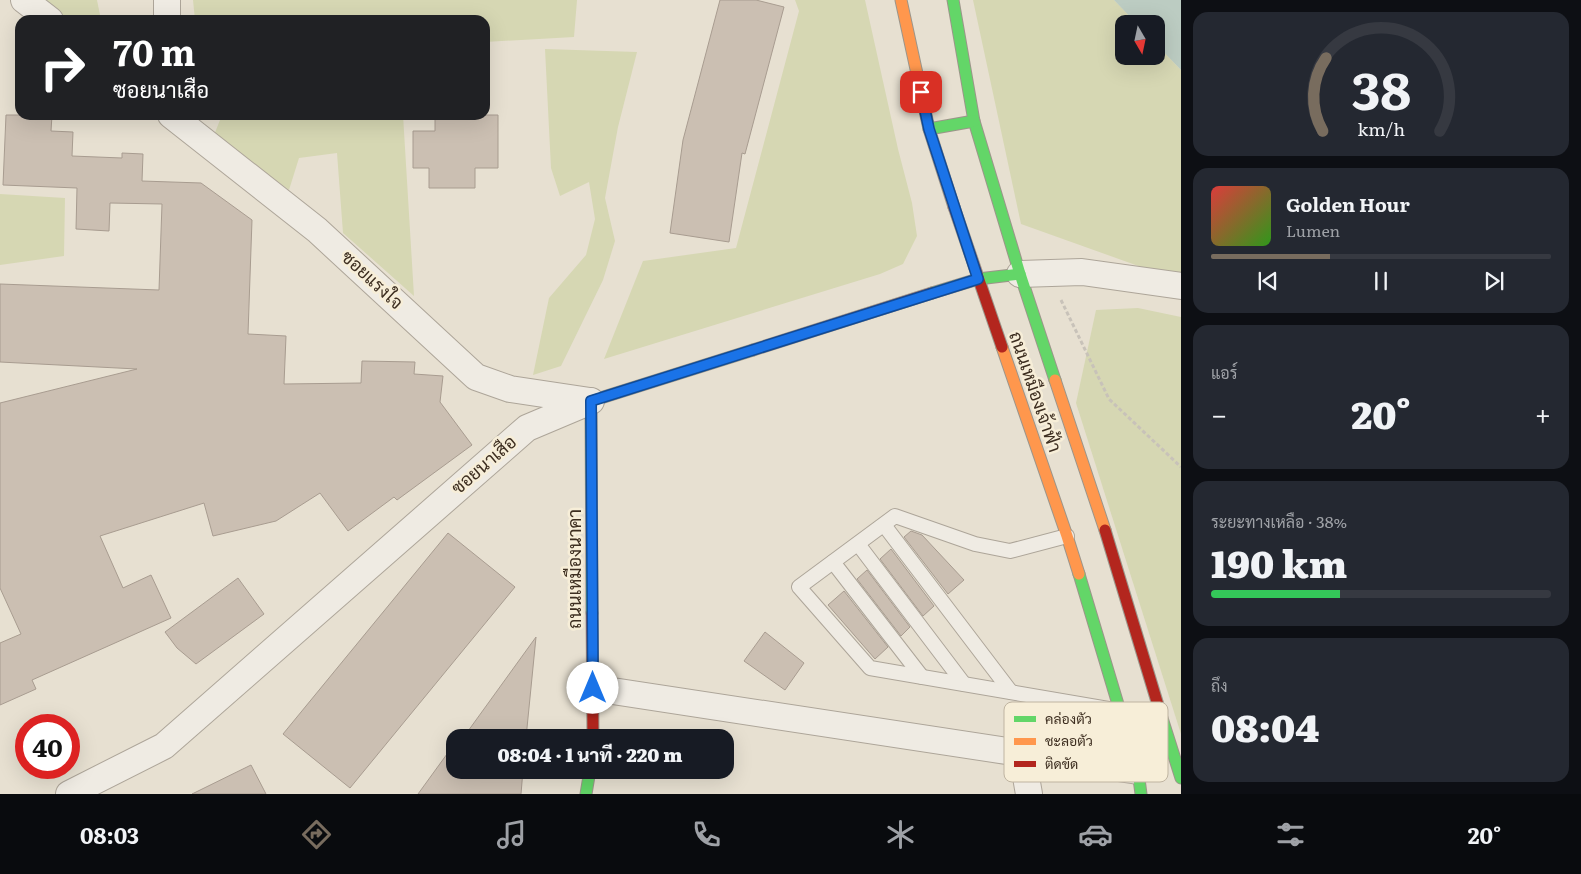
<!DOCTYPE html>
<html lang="th">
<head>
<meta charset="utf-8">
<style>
  :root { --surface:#171b24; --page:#242831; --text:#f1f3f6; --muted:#9ea1a6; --line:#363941; --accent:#786c5e }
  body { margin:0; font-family:Literata,Sarabun,serif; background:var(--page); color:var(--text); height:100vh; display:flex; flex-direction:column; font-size:19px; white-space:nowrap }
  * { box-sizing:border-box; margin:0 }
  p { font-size:16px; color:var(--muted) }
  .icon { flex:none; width:28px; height:28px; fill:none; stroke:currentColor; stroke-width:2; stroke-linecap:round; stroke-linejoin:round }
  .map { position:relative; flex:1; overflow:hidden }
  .sheet { display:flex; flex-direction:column; gap:12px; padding:12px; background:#0d0f14; width:400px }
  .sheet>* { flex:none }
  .top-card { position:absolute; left:15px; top:15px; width:475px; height:105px; border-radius:15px; box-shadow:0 5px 20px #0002; background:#202124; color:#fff; overflow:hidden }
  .needle { width:32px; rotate:171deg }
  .tools { position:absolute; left:1115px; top:15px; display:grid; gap:10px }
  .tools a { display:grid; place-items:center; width:50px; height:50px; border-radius:10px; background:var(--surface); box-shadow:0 5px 20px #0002; font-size:25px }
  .speed { position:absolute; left:15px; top:714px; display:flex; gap:10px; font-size:25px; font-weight:700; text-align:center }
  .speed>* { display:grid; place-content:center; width:65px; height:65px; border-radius:50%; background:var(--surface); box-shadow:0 5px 20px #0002; line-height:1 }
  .speed .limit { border:8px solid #d22; background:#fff; color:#111 }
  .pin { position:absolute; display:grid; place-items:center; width:42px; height:42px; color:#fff; margin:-21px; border-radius:10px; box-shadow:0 2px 8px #0006 }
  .me { position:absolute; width:55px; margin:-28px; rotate:0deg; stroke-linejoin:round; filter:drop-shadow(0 0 4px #0008) }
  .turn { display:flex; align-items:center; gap:18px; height:105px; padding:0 15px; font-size:22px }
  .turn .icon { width:65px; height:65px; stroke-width:2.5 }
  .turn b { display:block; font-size:35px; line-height:42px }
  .big { font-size:38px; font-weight:800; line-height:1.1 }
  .sheet .widget { flex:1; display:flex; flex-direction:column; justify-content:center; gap:8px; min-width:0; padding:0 18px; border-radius:15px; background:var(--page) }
  .sheet .dial { align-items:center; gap:0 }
  .dial svg { height:130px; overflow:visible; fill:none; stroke:var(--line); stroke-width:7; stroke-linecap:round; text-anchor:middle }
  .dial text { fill:var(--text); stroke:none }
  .song { display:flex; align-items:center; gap:15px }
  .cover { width:60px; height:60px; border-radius:8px; background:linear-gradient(135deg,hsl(0 70% 55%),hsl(110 70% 35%)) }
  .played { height:5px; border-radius:2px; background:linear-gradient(90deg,var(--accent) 35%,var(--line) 35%) }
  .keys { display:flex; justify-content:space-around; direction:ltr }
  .heat { display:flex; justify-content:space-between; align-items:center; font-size:28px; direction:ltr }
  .charge { height:8px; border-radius:4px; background:linear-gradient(90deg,#34c759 38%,var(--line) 0) }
  .trip { position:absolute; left:446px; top:729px; width:288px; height:50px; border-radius:15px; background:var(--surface); box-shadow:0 5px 20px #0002; font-weight:800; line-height:50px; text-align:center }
  .tabs { display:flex; height:80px; justify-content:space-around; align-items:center; background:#090b0e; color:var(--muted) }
  .tabs .icon { width:35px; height:35px }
  .tabs .selected { color:var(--accent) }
  .tabs b { font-size:22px; color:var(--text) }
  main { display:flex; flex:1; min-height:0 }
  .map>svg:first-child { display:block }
  .green { fill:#d6d7b3 }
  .water { fill:#bcccc2 }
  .building { fill:#cbbfb2; stroke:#a89c90 }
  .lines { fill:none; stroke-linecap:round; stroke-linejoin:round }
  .lane-casing { stroke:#ada599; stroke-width:16 }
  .street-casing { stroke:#ada599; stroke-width:28 }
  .fast-casing { stroke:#9c958a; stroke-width:13 }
  .slow-casing { stroke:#9c958a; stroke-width:13 }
  .jam-casing { stroke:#9c958a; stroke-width:13 }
  .path { stroke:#c8c2b9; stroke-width:3; stroke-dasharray:4 2.5; stroke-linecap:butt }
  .lane { stroke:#efebe3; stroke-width:14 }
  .street { stroke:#efebe3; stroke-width:26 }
  .fast { stroke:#63d668; stroke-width:11 }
  .slow { stroke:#ff974d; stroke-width:11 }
  .jam { stroke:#b3261e; stroke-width:11 }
  .route-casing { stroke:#114b97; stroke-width:12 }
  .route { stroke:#1a73e8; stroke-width:9 }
  .labels { text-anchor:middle; stroke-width:5; stroke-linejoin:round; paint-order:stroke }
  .street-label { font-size:18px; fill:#3d2e20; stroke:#f7eed8 }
  .key { fill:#f7eed8; stroke:#bfb4a1; stroke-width:1 }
  .key-label { font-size:14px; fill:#3d2e20 }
</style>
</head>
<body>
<main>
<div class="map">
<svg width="1181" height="794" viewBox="0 0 1181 794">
  <rect width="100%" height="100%" fill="#e7e0d1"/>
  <g class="green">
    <path d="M46 0H97L101 20H69Z"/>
    <path d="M193 0H577L574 37 485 42V20H195Z"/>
    <path d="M795 0H865L898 149 912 203 917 236 903 264 880 274 604 359 643 261 736 248 799 11Z"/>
    <path d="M973 0H1114L1137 24H1124V56H1156V44L1181 70V274L1144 268 1021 224Z"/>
    <path d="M545 49 637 52 618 127 605 198 615 241 603 280 561 366 533 375 549 298 586 255 595 219 589 182 560 196 551 168Z"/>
    <path d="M222 115H403L414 296 343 233 337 153 299 158 289 190 214 135Z"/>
    <path d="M0 194 65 198 64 256 0 265Z"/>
    <path d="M1138 308 1181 317V734L1076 403 1096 310Z"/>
  </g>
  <path class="water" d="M1114 0H1181V70L1156 44V24H1137Z"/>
  <g class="building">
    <path d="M720 0H756L784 7 745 154 742 153 729 242 670 233 683 140Z"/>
    <path d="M6 115H52L51 131 73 132 72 156 122 158V153L143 154 142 181 201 183 252 220 248 334 286 336 284 384 361 383 362 361 415 362 414 374 443 376 440 402 472 445 397 500 394 497 348 531 320 493 276 521 213 536 204 503 100 536 123 588 151 575 171 618 32 680 36 689 0 705V643L21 634 0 588V403L137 369 0 362V284L159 290 162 204 110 203 109 231 76 229 77 188 3 185Z"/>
    <path d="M435 115H498V168H475V188H429V168H413V131H435Z"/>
    <path d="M911 531 922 535 964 580 948 594 904 537Z"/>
    <path d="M448 533 515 587 350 788 283 734Z"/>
    <path d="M891 549 934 606 923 616 880 559Z"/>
    <path d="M867 570 910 627 901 636 857 579Z"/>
    <path d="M238 578 264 614 196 664 177 648 165 632Z"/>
    <path d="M844 591 888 647 875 659 828 605Z"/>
    <path d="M765 632 804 663 785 690 744 661Z"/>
    <path d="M536 637 526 738H463Z"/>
    <path d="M455 743V770H523L521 794H418Z"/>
    <path d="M251 765 266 794H192Z"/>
  </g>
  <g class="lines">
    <g class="lane-casing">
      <g id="lane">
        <path d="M884 525 1011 692"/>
        <path d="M1067 536 1010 551 975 544 895 516 799 587 870 668 1120 711"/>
        <path d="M858 544 964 684"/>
        <path d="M833 562 922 677"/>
      </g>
    </g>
    <g class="street-casing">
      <g id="street">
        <path d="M24 0 50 20"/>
        <path d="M167 0V20"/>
        <path d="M171 115 317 230 476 377 510 389 590 401"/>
        <path d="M1020 274 1082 272 1181 286"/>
        <path d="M593 688 1138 771"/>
        <path d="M1022 754 1029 794"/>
        <path d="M69 794 164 746 527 428 591 401"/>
      </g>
    </g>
    <g class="fast-casing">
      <g id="fast">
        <path d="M953 0 974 121 1020 274 1055 380"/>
        <path d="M929 129 974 121"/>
        <path d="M932 293 978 279 1020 274"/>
        <path d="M1079 574 1138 771 1141 794"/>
        <path d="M592 613 591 401 753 350"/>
        <path d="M1161 715 1181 778"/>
        <path d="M586 794 590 770"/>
      </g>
    </g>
    <g class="slow-casing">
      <g id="slow">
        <path d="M901 0 929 129 954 207"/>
        <path d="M1002 347 1067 536 1079 574"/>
        <path d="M1055 380 1105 530"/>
      </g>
    </g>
    <g class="jam-casing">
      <g id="jam">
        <path d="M954 207 1002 347"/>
        <path d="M753 350 932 293"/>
        <path d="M1105 530 1161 715"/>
        <path d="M592 613 593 738"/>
      </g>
    </g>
    <path class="path" d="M1061 300 1109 399 1181 467"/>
    <use href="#lane" class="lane"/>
    <use href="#street" class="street"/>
    <use href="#fast" class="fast"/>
    <use href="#slow" class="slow"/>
    <use href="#jam" class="jam"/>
  </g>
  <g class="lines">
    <g class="route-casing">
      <path id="route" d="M593 688 591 401 978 279 929 129 921 92"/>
    </g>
    <use href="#route" class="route"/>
  </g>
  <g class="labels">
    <g class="street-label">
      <text transform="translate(372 280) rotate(43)" y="6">ซอยแรงใจ</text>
      <text transform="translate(1035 392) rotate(71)" y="6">ถนนเหมืองเจ้าฟ้า</text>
      <text transform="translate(484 465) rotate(-41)" y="6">ซอยนาเสือ</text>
      <text transform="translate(575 569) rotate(-90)" y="6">ถนนเหมืองนาคา</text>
    </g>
  </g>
  <rect x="1004" y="702" width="164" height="80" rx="8" class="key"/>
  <rect x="1014" y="716" width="22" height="6" fill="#63d668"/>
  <rect x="1014" y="738" width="22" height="7" fill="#ff974d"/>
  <rect x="1014" y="761" width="22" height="6" fill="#b3261e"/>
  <g class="key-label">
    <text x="1045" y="724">คล่องตัว</text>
    <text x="1045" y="746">ชะลอตัว</text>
    <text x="1045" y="769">ติดขัด</text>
  </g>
</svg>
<div class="tools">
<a><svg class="needle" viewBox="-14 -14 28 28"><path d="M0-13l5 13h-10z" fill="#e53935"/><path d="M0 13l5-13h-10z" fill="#9ea1a6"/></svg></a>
</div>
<div class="speed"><div class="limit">40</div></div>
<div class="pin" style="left:921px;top:92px;background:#d93025"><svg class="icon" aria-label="arrive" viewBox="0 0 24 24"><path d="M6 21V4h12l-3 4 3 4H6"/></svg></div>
<svg class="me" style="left:593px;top:688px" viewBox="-20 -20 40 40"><circle r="19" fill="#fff"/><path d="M0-13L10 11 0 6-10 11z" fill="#1a73e8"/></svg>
<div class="trip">08:04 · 1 นาที · 220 m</div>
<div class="top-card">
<div class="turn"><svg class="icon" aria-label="right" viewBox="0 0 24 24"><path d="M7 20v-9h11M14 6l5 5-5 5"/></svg><div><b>70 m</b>ซอยนาเสือ</div></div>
</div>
</div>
<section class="sheet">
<div class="widget dial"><svg viewBox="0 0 100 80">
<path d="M14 69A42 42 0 1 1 86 69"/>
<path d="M14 69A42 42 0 0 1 16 24" stroke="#786c5e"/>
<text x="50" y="56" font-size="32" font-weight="700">38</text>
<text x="50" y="72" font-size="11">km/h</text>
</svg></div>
<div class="widget">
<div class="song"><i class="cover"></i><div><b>Golden Hour</b><p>Lumen</p></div></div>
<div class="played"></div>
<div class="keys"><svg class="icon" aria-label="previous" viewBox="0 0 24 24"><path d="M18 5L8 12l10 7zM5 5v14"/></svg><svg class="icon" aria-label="pause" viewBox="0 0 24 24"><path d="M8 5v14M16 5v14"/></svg><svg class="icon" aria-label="next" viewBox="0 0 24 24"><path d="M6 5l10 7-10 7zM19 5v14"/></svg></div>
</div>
<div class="widget"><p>แอร์</p>
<div class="heat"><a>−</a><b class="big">20°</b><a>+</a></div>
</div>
<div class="widget"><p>ระยะทางเหลือ · 38%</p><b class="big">190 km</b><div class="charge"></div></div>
<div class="widget"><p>ถึง</p><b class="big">08:04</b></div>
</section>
</main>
<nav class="tabs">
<b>08:03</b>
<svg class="icon selected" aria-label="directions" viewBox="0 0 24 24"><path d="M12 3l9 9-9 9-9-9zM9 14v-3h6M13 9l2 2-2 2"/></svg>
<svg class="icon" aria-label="music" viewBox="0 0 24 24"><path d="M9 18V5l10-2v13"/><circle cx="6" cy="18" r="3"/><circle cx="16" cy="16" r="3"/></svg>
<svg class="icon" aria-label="phone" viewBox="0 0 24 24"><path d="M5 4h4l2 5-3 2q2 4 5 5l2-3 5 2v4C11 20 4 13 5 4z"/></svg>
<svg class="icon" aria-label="climate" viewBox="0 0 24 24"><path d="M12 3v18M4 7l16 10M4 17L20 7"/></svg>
<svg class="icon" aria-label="car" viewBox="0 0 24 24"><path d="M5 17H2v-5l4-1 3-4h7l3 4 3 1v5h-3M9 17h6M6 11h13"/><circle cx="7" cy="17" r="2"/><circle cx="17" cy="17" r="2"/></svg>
<svg class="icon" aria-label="filters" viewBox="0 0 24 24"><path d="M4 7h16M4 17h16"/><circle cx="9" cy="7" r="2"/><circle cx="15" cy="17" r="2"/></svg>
<b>20°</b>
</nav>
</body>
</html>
